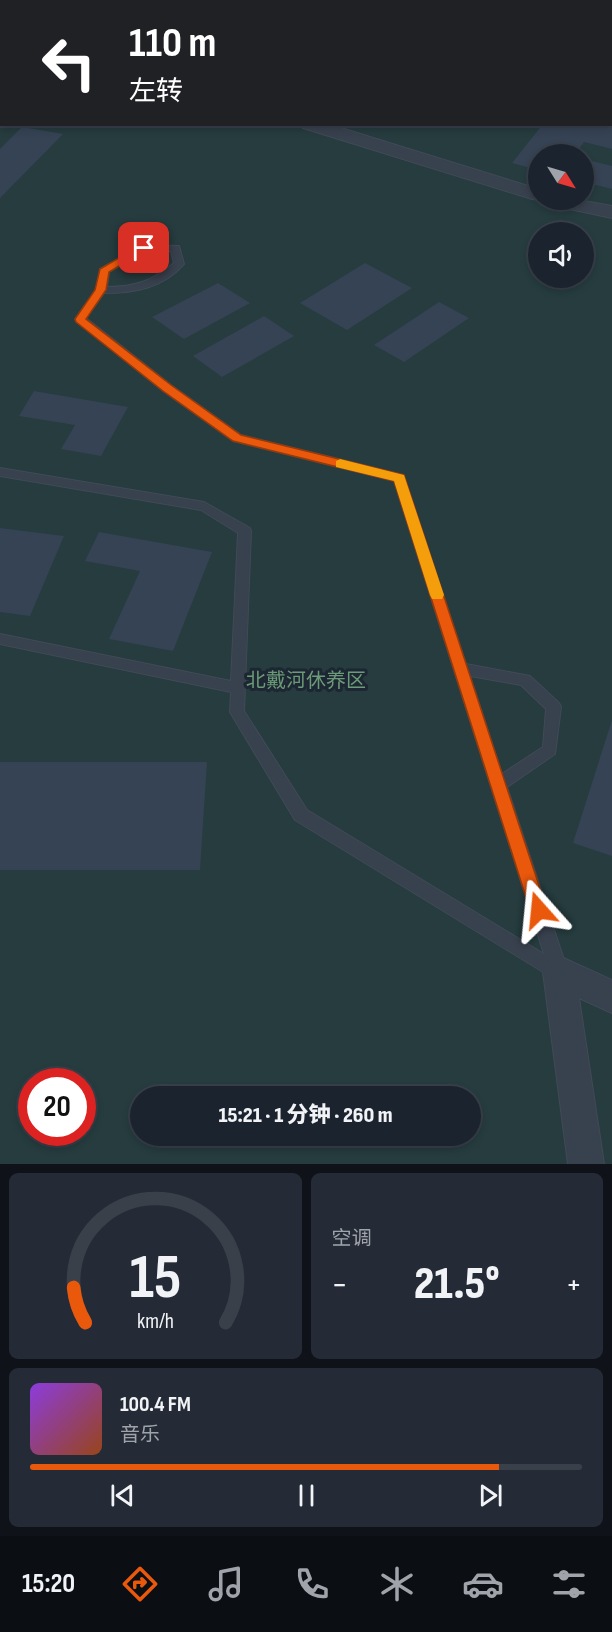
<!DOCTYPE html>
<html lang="zh">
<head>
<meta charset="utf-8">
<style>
  :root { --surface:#1b232e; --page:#242b36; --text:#f1f3f6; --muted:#a0a4aa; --line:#39404a; --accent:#ea580c }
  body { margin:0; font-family:"Sofia Sans Condensed","Noto Sans SC",sans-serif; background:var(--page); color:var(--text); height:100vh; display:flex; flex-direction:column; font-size:22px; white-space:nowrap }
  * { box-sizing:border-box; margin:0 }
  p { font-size:20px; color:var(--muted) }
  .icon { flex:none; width:33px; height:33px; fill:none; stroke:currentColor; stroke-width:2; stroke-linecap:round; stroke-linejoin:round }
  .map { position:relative; height:1164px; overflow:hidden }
  .details { display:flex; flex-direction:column; gap:9px; padding:9px; background:#0f1319; flex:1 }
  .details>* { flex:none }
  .top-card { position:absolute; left:0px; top:0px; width:612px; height:126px; box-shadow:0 3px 9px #0003,0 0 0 2px var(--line); background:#202124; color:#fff; overflow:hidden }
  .needle { width:39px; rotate:127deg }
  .buttons { position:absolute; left:528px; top:144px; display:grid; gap:12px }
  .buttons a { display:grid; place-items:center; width:66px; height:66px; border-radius:50%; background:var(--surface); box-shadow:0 3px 9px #0003,0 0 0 2px var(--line); font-size:30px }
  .speed { position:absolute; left:18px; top:1068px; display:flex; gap:12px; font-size:30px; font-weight:700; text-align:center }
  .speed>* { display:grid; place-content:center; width:78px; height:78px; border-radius:50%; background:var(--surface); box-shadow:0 3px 9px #0003,0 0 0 2px var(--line); line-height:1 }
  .speed .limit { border:9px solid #d22; background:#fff; color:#111 }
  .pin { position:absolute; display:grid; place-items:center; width:51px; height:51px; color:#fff; margin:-26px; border-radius:12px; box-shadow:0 3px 9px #0006 }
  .me { position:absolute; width:66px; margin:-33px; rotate:342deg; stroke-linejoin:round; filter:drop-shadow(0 0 4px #0008) }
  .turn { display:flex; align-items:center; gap:21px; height:126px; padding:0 30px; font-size:27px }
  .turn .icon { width:78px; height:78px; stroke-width:2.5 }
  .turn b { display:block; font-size:42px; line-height:51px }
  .big { font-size:45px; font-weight:800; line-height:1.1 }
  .details .tile { flex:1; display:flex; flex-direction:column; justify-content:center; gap:9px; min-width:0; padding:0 21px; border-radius:9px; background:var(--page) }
  .details .dial { align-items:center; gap:0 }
  .dial svg { height:156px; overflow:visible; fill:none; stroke:var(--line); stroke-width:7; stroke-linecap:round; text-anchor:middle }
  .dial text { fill:var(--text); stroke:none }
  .song { display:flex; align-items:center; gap:18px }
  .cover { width:72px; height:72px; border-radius:9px; background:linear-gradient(135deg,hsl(270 70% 55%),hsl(20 70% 35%)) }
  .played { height:6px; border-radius:3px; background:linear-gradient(90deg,var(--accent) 85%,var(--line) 85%) }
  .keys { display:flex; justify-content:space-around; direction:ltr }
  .heat { display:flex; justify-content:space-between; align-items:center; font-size:33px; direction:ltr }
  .details .tiles { flex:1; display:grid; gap:9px; grid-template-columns:1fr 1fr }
  .tile:last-child { grid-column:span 2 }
  .trip { position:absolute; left:130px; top:1086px; width:351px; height:60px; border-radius:30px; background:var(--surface); box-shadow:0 3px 9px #0003,0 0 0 2px var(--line); font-weight:800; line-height:60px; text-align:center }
  .tabs { display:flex; height:96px; justify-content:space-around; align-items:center; background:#0b0e12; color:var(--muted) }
  .tabs .icon { width:42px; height:42px }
  .tabs .on { color:var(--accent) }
  .tabs b { font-size:27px; color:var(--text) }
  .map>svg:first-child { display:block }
  .green { fill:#263c3f; fill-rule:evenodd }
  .building { fill:#364354 }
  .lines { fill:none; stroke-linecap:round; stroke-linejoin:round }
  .lane-casing { stroke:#414a57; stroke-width:2 }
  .street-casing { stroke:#414a57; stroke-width:2 }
  .secondary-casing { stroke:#414a57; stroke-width:3 }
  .lane { fill:#38414e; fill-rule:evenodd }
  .street { fill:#38414e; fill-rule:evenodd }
  .secondary { fill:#465061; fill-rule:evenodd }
  .route { fill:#ea580c; stroke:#983908; stroke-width:1.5 }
  .slow { fill:#f59e0b }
  .labels { text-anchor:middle; stroke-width:6; stroke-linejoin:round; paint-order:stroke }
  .park-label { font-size:20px; fill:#6b9a76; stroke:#1d2633 }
</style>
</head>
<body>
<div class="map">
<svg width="612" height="1164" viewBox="0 0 612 1164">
  <rect width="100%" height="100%" fill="#242f3e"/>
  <path class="green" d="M105 0H612V1164H0V20L2 124H610V2L103 1ZM538 154H584V200H538ZM538 232H584V278H538ZM32 1082H82V1132H32ZM141 1096H471V1136H141Z"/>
  <g class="building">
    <path d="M543 124H596L612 128V149L584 142 575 154H538V170L512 163Z"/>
    <path d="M22 127 63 134 0 198V149Z"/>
    <path d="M584 159 612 166V189L584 182Z"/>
    <path d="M365 263 412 288 347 330 300 303Z"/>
    <path d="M218 283 250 303 184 339 152 317Z"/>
    <path d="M439 302 469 318 404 362 374 345Z"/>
    <path d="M264 316 294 336 222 377 193 356Z"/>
    <path d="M34 391 128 407 101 456 61 449 75 425 19 416Z"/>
    <path d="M0 528 64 536 30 616 0 612Z"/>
    <path d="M99 532 212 552 173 651 109 639 140 571 85 561Z"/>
    <path d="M612 720V856L573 843Z"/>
    <path d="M0 762H207L200 870H0Z"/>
  </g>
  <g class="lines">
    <g class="lane-casing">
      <g id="lane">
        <path d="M510 0 524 2H511Z"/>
        <rect x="610" y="20" width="2" height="4"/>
        <path d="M144 245 179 246 184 264C163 288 135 293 104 293L86 318 171 385 241 435 403 475 466 664 530 676 559 703 561 707 555 754 507 787 568 972 565 978 559 980 553 978 295 820 230 712 231 692 0 644V634L231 681 238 533 201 510 0 476V468L204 502 250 528 251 531 244 711 307 810 544 954 394 481 233 441 163 391 76 321 75 319 96 290 100 269ZM146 251H171L174 263C153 281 134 287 107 287L109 272ZM470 676 521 685 546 709 543 747 502 774Z"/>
      </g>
    </g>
    <g class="street-casing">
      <g id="street">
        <path d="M301 124H328L538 189V200H542L532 199 303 128Z"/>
        <path d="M544 200H578L612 206V218L546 204Z"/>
        <path d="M559 956 612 980V1013L579 998 604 1164H568L543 972 547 961Z"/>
      </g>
    </g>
    <g class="secondary-casing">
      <g id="secondary">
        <path d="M44 0H63L43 2Z"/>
        <path d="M0 40H2L0 54Z"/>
      </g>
    </g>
    <use href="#lane" class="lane"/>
    <use href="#street" class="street"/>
    <use href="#secondary" class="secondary"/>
  </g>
  <path class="route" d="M141 245 149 248 109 272 106 290 86 319 171 385 241 435 404 475 547 910 545 915 539 918 533 915 530 910 394 481 233 441 163 391 76 322 75 319 95 290 100 269Z"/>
  <path class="slow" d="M340 459 404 475 444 595 442 599H432L430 595 394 481 336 467V461Z"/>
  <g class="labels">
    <g class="park-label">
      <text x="306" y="687">北戴河休养区</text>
    </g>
  </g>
</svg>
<div class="buttons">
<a><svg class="needle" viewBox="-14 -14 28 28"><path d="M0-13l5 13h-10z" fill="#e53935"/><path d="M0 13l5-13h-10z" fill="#a0a4aa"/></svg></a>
<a><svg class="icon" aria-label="sound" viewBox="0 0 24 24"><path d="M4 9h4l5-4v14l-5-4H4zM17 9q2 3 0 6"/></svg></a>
</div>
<div class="speed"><div class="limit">20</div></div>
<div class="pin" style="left:144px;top:248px;background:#d93025"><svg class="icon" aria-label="arrive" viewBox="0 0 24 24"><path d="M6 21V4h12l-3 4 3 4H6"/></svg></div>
<svg class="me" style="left:539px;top:910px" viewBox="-20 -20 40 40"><path d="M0-17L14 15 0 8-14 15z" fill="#ea580c" stroke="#fff" stroke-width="4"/></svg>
<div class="trip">15:21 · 1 分钟 · 260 m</div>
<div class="top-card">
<div class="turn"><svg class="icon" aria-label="left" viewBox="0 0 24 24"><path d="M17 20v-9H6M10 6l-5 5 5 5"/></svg><div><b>110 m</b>左转</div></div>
</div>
</div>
<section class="details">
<div class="tiles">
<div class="tile dial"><svg viewBox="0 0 100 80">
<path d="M14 69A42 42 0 1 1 86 69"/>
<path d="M14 69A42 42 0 0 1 8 51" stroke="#ea580c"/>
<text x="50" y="56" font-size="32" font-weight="700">15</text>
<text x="50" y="72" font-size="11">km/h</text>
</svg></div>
<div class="tile"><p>空调</p>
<div class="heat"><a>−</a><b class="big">21.5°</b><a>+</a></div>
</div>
<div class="tile">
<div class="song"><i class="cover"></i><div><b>100.4 FM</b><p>音乐</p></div></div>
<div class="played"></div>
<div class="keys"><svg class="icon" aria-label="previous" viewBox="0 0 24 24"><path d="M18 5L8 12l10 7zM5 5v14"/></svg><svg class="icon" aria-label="pause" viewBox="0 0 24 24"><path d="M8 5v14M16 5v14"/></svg><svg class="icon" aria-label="next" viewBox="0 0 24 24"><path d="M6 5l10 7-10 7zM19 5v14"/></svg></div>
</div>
</div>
</section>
<nav class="tabs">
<b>15:20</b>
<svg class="icon on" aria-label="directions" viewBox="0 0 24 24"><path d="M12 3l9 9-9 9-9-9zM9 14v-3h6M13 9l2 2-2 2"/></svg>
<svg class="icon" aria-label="music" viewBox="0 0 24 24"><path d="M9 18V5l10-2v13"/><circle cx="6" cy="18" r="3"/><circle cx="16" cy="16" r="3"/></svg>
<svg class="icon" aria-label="phone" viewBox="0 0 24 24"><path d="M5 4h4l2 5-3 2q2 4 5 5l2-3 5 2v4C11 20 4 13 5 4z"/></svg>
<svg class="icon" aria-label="climate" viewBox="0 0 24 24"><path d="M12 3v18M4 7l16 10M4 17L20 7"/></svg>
<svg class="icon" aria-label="car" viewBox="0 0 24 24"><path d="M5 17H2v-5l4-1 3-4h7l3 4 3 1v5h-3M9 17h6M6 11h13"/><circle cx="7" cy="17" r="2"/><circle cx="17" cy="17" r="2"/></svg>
<svg class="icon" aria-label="filters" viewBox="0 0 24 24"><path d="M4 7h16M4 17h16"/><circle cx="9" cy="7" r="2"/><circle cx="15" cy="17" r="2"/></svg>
</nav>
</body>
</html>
